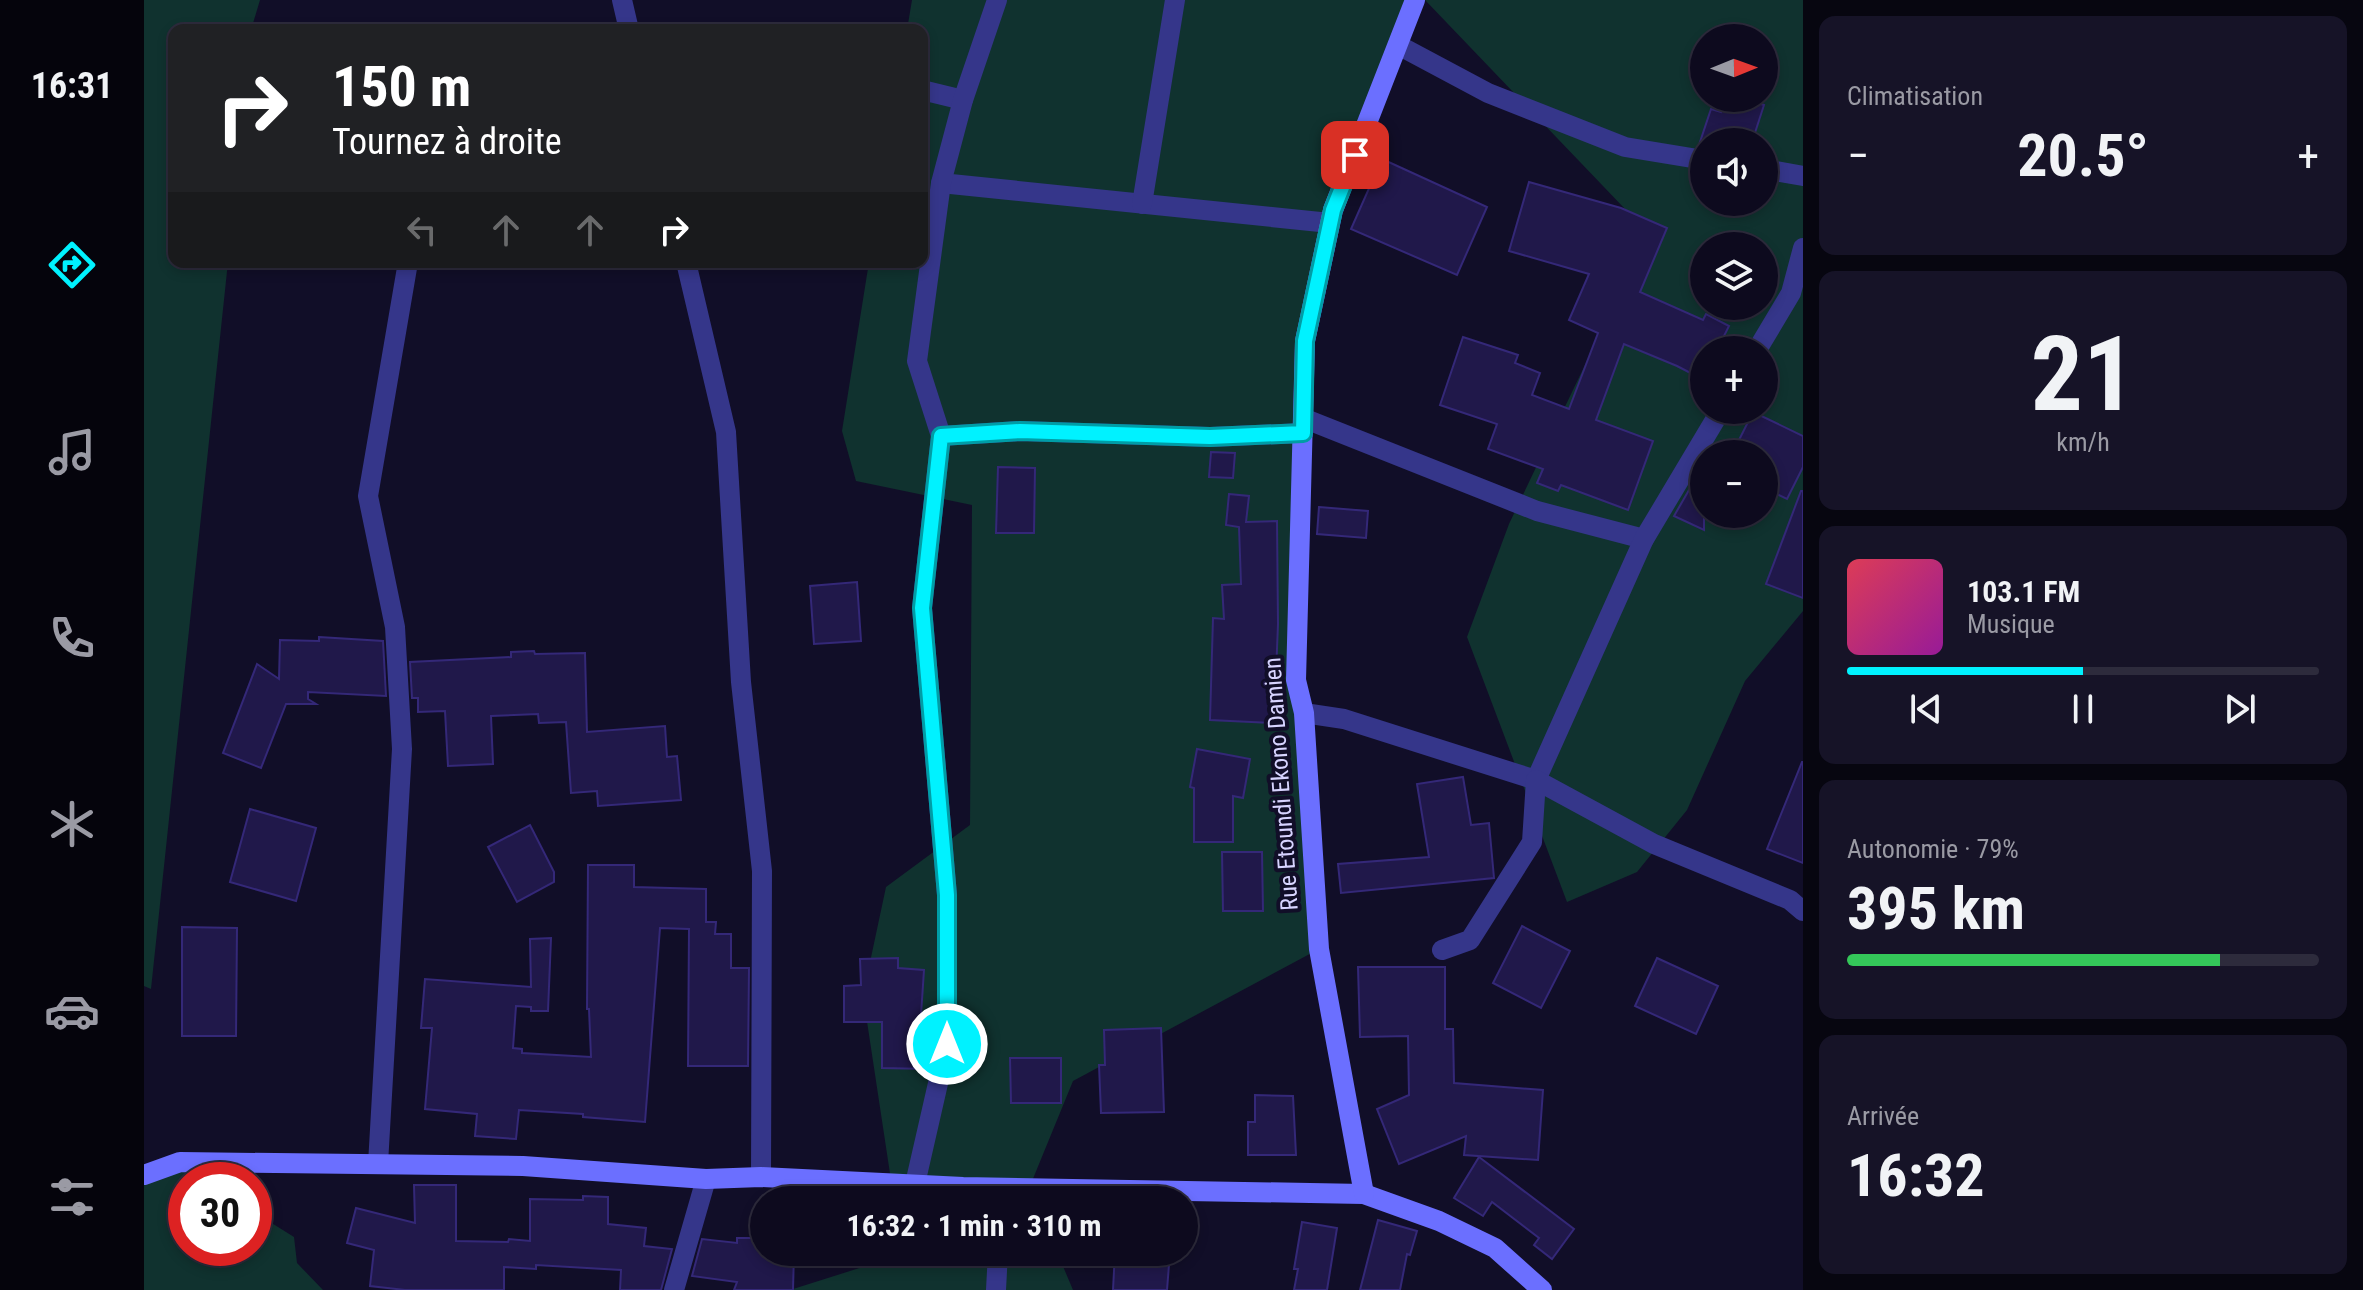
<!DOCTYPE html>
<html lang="fr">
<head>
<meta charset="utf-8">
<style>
  :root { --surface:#0d0a1e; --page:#161327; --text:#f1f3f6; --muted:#9a9aa4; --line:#2d2b3c; --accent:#00f2ff }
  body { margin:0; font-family:"Roboto Condensed",sans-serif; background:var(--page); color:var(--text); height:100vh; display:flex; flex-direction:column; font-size:30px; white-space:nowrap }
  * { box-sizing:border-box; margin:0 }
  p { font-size:26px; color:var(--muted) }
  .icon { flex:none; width:44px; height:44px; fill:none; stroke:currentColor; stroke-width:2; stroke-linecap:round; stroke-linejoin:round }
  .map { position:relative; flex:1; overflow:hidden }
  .sheet { display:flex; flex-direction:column; gap:16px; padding:16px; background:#070610; width:560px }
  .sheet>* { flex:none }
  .hud { position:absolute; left:24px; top:24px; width:760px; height:244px; border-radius:16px; box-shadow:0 4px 12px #0003,0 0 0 2px var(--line); background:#202124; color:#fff; overflow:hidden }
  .needle { width:52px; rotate:89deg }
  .controls { position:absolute; left:1546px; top:24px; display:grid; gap:16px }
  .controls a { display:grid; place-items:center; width:88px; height:88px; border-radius:50%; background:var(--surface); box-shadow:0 4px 12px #0003,0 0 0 2px var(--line); font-size:40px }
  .speed { position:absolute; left:24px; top:1162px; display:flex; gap:16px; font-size:40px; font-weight:700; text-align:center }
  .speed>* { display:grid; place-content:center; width:104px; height:104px; border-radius:50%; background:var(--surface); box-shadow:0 4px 12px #0003,0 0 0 2px var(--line); line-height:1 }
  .speed .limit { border:12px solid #d22; background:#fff; color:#111 }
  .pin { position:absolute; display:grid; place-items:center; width:68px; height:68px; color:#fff; margin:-34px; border-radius:16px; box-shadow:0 4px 12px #0006 }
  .me { position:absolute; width:88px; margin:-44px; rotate:0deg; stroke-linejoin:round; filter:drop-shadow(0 0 6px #0008) }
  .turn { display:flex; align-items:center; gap:28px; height:168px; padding:0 32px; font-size:36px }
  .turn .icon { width:104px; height:104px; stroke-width:2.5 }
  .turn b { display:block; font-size:56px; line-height:68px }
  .lanes { display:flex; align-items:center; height:76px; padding:0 32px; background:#0003; justify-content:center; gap:40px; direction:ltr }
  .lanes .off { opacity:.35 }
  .big { font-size:60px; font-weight:700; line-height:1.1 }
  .sheet .card { flex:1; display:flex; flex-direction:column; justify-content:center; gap:12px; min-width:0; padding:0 28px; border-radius:16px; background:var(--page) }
  .sheet .dial { align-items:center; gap:0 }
  .dial b { font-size:104px; line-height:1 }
  .song { display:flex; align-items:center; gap:24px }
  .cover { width:96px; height:96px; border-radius:12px; background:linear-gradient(135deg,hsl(350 70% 55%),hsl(300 70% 35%)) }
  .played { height:8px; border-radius:4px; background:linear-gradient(90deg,var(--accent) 50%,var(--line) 50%) }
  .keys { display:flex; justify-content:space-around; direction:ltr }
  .heat { display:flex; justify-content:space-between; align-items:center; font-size:44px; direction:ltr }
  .charge { height:12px; border-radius:6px; background:linear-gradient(90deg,#34c759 79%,var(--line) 0) }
  .trip { position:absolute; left:606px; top:1186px; width:448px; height:80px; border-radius:40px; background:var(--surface); box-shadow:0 4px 12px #0003,0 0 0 2px var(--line); font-weight:700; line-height:80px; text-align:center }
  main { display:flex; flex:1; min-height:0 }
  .dock { display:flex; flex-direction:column; width:144px; justify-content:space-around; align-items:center; background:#05040c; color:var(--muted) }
  .dock .icon { width:56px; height:56px }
  .dock .current { color:var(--accent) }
  .dock b { font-size:36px; color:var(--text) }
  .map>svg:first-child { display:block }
  .green { fill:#10322f; fill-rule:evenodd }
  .building { fill:#20184a; stroke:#342878; stroke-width:2 }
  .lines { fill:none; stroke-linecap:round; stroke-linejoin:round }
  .street { stroke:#35368a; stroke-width:20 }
  .secondary { stroke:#6b6fff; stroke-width:20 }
  .route-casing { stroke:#009da6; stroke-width:20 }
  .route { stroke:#00f2ff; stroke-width:14 }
  .labels { text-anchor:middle; stroke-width:8; stroke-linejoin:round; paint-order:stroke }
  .street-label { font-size:24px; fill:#d7d4ff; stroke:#110e28 }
</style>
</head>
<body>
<main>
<nav class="dock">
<b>16:31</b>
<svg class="icon current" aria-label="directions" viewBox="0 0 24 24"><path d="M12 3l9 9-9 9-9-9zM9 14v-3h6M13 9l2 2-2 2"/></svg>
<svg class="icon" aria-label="music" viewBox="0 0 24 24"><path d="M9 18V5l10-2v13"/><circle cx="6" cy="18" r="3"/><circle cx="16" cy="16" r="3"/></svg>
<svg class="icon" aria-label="phone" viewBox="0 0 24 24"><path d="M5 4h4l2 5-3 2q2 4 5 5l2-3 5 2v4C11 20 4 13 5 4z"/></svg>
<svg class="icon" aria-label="climate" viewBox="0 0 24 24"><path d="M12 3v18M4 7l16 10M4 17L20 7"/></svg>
<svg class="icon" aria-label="car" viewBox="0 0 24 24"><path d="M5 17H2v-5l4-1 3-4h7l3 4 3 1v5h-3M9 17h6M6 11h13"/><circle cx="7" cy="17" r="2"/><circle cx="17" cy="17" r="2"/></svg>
<svg class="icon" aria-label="filters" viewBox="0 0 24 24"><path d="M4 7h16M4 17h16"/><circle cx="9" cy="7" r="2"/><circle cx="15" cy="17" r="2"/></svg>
</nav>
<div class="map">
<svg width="1659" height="1290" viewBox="0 0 1659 1290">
  <rect width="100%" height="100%" fill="#110e28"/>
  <g class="green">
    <path d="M0 0H116L107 30H30V262H84L7 989 0 986Z"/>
    <path d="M768 0H1271L1189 210 1161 341 1152 680 1175 949 929 1081 886 1186 892 1200H750L719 995 742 887 826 825 828 505 712 481 698 431 725 262H778V30H763Z"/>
    <path d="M1281 0H1659V611L1601 681 1543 810 1493 872 1423 902 1323 637 1365 524 1504 233ZM1560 38H1620V98H1560ZM1560 142H1620V202H1560ZM1560 246H1620V306H1560ZM1560 350H1620V410H1560ZM1560 454H1620V514H1560Z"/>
    <path d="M36 1162 61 1180H42V1248H110V1212L150 1237 153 1263 179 1290H0V1175Z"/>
    <path d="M748 1252H913L929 1290H646L747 1258Z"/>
  </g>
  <g class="building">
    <path d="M1582 98H1599L1620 105 1608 142H1556L1567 109 1577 112Z"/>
    <path d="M1238 159 1343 207 1313 275 1207 229Z"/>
    <path d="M1385 182 1477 208 1523 228 1496 292 1559 320 1562 314 1585 326 1573 350H1560V380L1533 366 1480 344 1452 420 1509 441 1484 510 1417 485 1414 491 1393 483 1399 469 1344 449 1353 424 1296 405 1319 337 1374 355 1371 363 1396 373 1388 395 1425 409 1454 333 1425 320 1445 274 1365 251Z"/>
    <path d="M1609 412 1659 436V467L1643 499 1620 488V454H1588Z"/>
    <path d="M1067 452 1091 453 1089 478 1065 477Z"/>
    <path d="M1560 464V530L1530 516Z"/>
    <path d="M854 467 891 468 890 533H852Z"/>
    <path d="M1657 491H1659V598L1622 584Z"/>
    <path d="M1085 494 1105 496 1102 522 1133 521 1134 624 1130 723 1066 720 1069 618 1080 619 1078 585 1097 584 1095 527 1082 525Z"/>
    <path d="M1175 507 1224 511 1222 538 1173 534Z"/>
    <path d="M713 582 717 641 670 644 666 586Z"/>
    <path d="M175 637 239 641 242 696 164 692V699L172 704H142L117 768 79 753 113 664 135 679 136 640 175 641Z"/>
    <path d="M390 651 391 654 441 653 443 732 521 726 523 757 533 756 537 800 454 806 453 791 427 793 422 722 395 723 394 714 347 716 349 764 304 766 301 711 274 712V698H268L266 662 367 657V652Z"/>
    <path d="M1053 749 1106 759 1099 798 1089 796V842H1050V788L1046 787Z"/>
    <path d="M1658 762H1659V863L1623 849Z"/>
    <path d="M1319 777 1327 825 1345 823 1350 878 1197 893 1194 864 1285 857 1273 784Z"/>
    <path d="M106 809 172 828 152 901 86 882Z"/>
    <path d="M386 825 410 872V882L373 902 344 847Z"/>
    <path d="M1078 852H1118L1119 911H1079Z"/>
    <path d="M444 865H490V887L562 889V922H572L571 934H587V968H605L604 1066H544L545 929 516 928 501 1122 439 1117V1114L375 1110 372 1139 331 1136 333 1114 281 1109 288 1028H277L281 979 387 987 386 939 407 938 404 1011H387V1007L372 1006 369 1048 378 1049V1053L447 1057 445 1009H443Z"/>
    <path d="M1378 926 1426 951 1397 1008 1349 983Z"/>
    <path d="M38 927 93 928 92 1036H38Z"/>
    <path d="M754 958V968L780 970 777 1015H790V1043L784 1069 738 1068V1022H700V986L717 985 716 959Z"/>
    <path d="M1513 958 1574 986 1552 1034 1491 1006Z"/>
    <path d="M1214 967H1301V1029H1309L1310 1083 1399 1090 1394 1160 1320 1155 1322 1136 1255 1164 1233 1109 1265 1095 1264 1036 1216 1037Z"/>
    <path d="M1017 1028 1020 1112 957 1113 955 1065H961L960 1030Z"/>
    <path d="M866 1058H917V1103H867Z"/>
    <path d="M1111 1095 1149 1096 1152 1155H1104V1122H1111Z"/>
    <path d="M1335 1157 1430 1229 1408 1259 1390 1245 1395 1238 1348 1202 1339 1216 1310 1198Z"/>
    <path d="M270 1185H312V1241L364 1242 365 1239 386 1241V1199L439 1200V1196L464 1197V1224L502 1228 500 1246 528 1249 517 1290H476L477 1270 392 1265V1269L360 1267V1290H261L226 1286 230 1250 203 1243 212 1208 271 1223Z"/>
    <path d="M1234 1220 1273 1231 1266 1255 1263 1254 1256 1290H1216Z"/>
    <path d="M1158 1222 1193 1228 1183 1290H1150L1154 1269H1150Z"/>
    <path d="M593 1238H620V1252H650L649 1290H590L593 1282 548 1276 558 1239 593 1243Z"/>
    <path d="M971 1252H1026L1023 1290H969Z"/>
  </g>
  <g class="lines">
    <g class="street">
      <path d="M478 0 485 30"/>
      <path d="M1254 45 1344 93 1481 147 1560 160"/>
      <path d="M778 90 819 100"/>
      <path d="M1620 169 1659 176"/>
      <path d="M797 183 1186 223"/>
      <path d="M998 204 1031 0"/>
      <path d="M542 262 582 432 597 682 618 871 617 1177"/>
      <path d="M1613 350 1647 293 1659 248"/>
      <path d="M1159 418 1393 511 1500 539"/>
      <path d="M797 436 876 431 1066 437 1159 433"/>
      <path d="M1160 713 1200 719 1392 780 1500 539 1577 410"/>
      <path d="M1298 950 1326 940 1388 842 1392 780 1510 844 1646 900 1659 911"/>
      <path d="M234 1164 258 749 251 627 224 496 264 262"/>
      <path d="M771 1184 803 1044V895L778 608 797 436 773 361 797 183 819 100 853 0"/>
      <path d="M530 1290 562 1179"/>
      <path d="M852 1290 854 1252"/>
    </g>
    <g class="secondary">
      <path d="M0 1175 36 1162 379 1166 562 1179 617 1177 819 1187 1220 1194 1295 1221 1351 1248 1398 1290"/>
      <path d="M1220 1194 1175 949 1160 713 1152 680 1161 341 1189 210 1271 0"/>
    </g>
  </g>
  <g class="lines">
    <g class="route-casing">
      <path id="route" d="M803 1044V895L778 608 797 436 876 431 1066 437 1159 433 1161 341 1189 210 1211 155"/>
    </g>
    <use href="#route" class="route"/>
  </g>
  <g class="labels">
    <g class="street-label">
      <text transform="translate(1137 784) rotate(-94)" y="8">Rue Etoundi Ekono Damien</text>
    </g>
  </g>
</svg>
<div class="controls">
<a><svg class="needle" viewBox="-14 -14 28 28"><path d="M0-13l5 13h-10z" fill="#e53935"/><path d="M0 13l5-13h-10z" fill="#9a9aa4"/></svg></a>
<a><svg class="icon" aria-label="sound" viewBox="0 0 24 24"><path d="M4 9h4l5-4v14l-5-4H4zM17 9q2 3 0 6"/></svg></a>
<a><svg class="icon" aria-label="layers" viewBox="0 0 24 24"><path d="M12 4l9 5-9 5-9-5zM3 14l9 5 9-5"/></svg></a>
<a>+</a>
<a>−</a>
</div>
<div class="speed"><div class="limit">30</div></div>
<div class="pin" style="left:1211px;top:155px;background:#d93025"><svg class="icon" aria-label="arrive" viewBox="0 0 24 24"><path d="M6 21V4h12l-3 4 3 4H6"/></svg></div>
<svg class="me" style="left:803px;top:1044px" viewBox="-20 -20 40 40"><circle r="17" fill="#00f2ff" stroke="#fff" stroke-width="3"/><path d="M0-11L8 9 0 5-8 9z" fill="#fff"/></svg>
<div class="trip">16:32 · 1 min · 310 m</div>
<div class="hud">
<div class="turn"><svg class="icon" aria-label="right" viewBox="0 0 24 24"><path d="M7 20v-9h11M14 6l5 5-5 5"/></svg><div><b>150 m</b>Tournez à droite</div></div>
<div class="lanes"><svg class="icon off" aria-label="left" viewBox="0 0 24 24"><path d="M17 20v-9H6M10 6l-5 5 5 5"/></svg><svg class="icon off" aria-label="ahead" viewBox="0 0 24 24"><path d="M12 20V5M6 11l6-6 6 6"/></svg><svg class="icon off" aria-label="ahead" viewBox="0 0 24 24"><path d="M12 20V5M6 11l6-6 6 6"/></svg><svg class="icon" aria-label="right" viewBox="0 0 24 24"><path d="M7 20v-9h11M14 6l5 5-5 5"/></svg></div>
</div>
</div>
<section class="sheet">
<div class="card"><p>Climatisation</p>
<div class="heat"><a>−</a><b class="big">20.5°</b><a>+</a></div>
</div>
<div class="card dial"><b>21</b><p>km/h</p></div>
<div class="card">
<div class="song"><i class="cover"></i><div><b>103.1 FM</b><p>Musique</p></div></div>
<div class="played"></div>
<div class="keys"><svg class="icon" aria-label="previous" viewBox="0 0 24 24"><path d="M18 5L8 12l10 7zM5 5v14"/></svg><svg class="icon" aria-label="pause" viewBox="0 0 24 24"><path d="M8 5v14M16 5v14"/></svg><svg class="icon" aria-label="next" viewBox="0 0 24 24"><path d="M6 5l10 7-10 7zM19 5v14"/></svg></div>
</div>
<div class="card"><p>Autonomie · 79%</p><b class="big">395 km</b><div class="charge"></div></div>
<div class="card"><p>Arrivée</p><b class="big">16:32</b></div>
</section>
</main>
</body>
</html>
